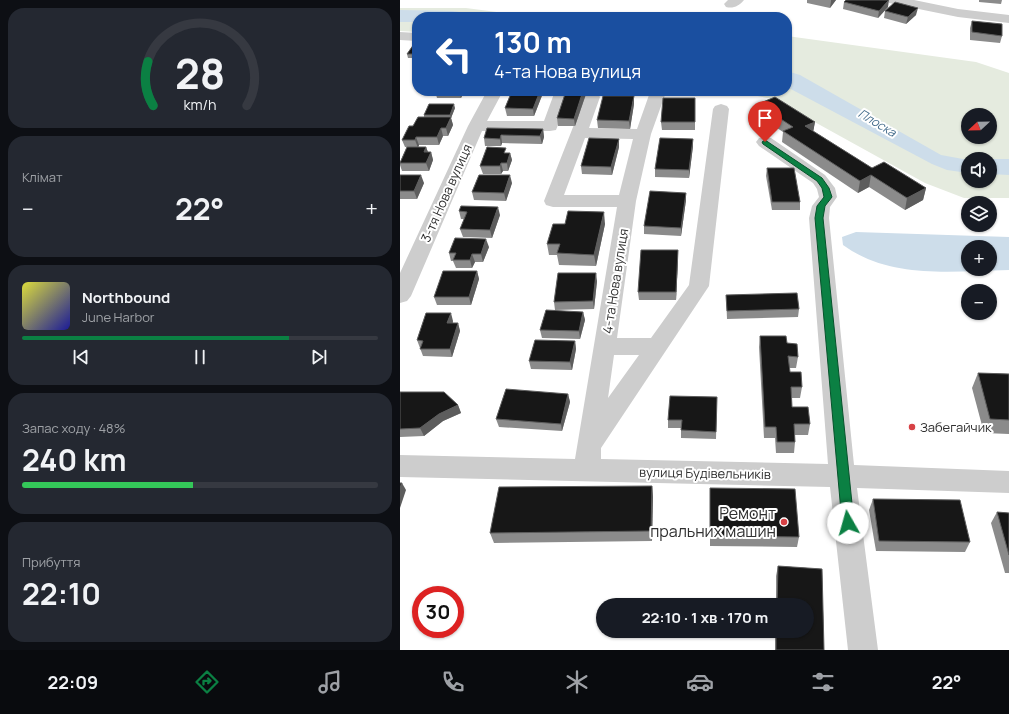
<!DOCTYPE html>
<html lang="uk">
<head>
<meta charset="utf-8">
<style>
  :root { --surface:#171b24; --page:#242831; --text:#f1f3f6; --muted:#9ea1a6; --line:#363941; --accent:#0b8043 }
  body { margin:0; font-family:Manrope,sans-serif; background:var(--page); color:var(--text); height:100vh; display:flex; flex-direction:column; font-size:15px; white-space:nowrap }
  * { box-sizing:border-box; margin:0 }
  p { font-size:13px; color:var(--muted) }
  .icon { flex:none; width:22px; height:22px; fill:none; stroke:currentColor; stroke-width:2; stroke-linecap:round; stroke-linejoin:round }
  .map { position:relative; flex:1; overflow:hidden }
  .details { display:flex; flex-direction:column; gap:8px; padding:8px; background:#0d0f14; width:400px }
  .details>* { flex:none }
  .guide { position:absolute; left:12px; top:12px; width:380px; height:84px; border-radius:16px; box-shadow:0 1px 3px #0004; background:#1a4fa0; color:#fff; overflow:hidden }
  .needle { width:26px; rotate:248deg }
  .controls { position:absolute; left:561px; top:108px; display:grid; gap:8px }
  .controls a { display:grid; place-items:center; width:36px; height:36px; border-radius:50%; background:var(--surface); box-shadow:0 1px 3px #0004; font-size:20px }
  .speed { position:absolute; left:12px; top:586px; display:flex; gap:8px; font-size:20px; font-weight:700; text-align:center }
  .speed>* { display:grid; place-content:center; width:52px; height:52px; border-radius:50%; background:var(--surface); box-shadow:0 1px 3px #0004; line-height:1 }
  .speed .limit { border:6px solid #d22; background:#fff; color:#111 }
  .pin { position:absolute; display:grid; place-items:center; width:34px; height:34px; color:#fff; margin:-41px -17px; border-radius:50% 50% 50% 0; rotate:-45deg; box-shadow:0 0 4px #0007 }
  .pin .icon { rotate:45deg }
  .me { position:absolute; width:44px; margin:-22px; rotate:353deg; stroke-linejoin:round; filter:drop-shadow(0 0 3px #0008) }
  .turn { display:flex; align-items:center; gap:14px; height:84px; padding:0 16px; font-size:18px }
  .turn .icon { width:52px; height:52px; stroke-width:2.5 }
  .turn b { display:block; font-size:28px; line-height:34px }
  .big { font-size:30px; font-weight:700; line-height:1.1 }
  .details .widget { flex:1; display:flex; flex-direction:column; justify-content:center; gap:6px; min-width:0; padding:0 14px; border-radius:16px; background:var(--page) }
  .details .dial { align-items:center; gap:0 }
  .dial svg { height:104px; overflow:visible; fill:none; stroke:var(--line); stroke-width:7; stroke-linecap:round; text-anchor:middle }
  .dial text { fill:var(--text); stroke:none }
  .song { display:flex; align-items:center; gap:12px }
  .cover { width:48px; height:48px; border-radius:6px; background:linear-gradient(135deg,hsl(60 70% 55%),hsl(240 70% 35%)) }
  .played { height:4px; border-radius:2px; background:linear-gradient(90deg,var(--accent) 75%,var(--line) 75%) }
  .keys { display:flex; justify-content:space-around; direction:ltr }
  .heat { display:flex; justify-content:space-between; align-items:center; font-size:22px; direction:ltr }
  .charge { height:6px; border-radius:3px; background:linear-gradient(90deg,#34c759 48%,var(--line) 0) }
  .trip { position:absolute; left:196px; top:598px; width:218px; height:40px; border-radius:20px; background:var(--surface); box-shadow:0 1px 3px #0004; font-weight:700; line-height:40px; text-align:center }
  .menu { display:flex; height:64px; justify-content:space-around; align-items:center; background:#090b0e; color:var(--muted) }
  .menu .icon { width:28px; height:28px }
  .menu .on { color:var(--accent) }
  .menu b { font-size:18px; color:var(--text) }
  main { display:flex; flex:1; min-height:0 }
  .map>svg:first-child { display:block }
  .green { fill:#e5ebdf; fill-rule:evenodd }
  .water { fill:#cdddea; fill-rule:evenodd }
  .lines { fill:none; stroke-linecap:round; stroke-linejoin:round }
  .path { stroke:#cacaca; stroke-width:1.5; stroke-dasharray:1.5 1.5; stroke-linecap:butt }
  .minor { fill:#cdcdcd; fill-rule:evenodd }
  .wall { fill:#8b8b8b }
  .shaded-wall { fill:#5d5d5d }
  .building { fill:#171717; stroke:#5d5d5d }
  .route { fill:#0b8043; stroke:#07532c }
  .poi-dot { fill:#d74145; stroke:#fff; stroke-width:1.5 }
  .labels { text-anchor:middle; stroke-width:4; stroke-linejoin:round; paint-order:stroke }
  .far-water-label { font-size:12px; font-style:italic; fill:#446c8c; stroke:#fff }
  .street-label { font-size:13px; fill:#303030; stroke:#fff }
  .poi-label { font-size:13px; fill:#303030; stroke:#fff; text-anchor:start }
  .near-poi-label { font-size:16px; fill:#303030; stroke:#fff; text-anchor:end }
</style>
</head>
<body>
<main>
<section class="details">
<div class="widget dial"><svg viewBox="0 0 100 80">
<path d="M14 69A42 42 0 1 1 86 69"/>
<path d="M14 69A42 42 0 0 1 10 35" stroke="#0b8043"/>
<text x="50" y="56" font-size="32" font-weight="700">28</text>
<text x="50" y="72" font-size="11">km/h</text>
</svg></div>
<div class="widget"><p>Клімат</p>
<div class="heat"><a>−</a><b class="big">22°</b><a>+</a></div>
</div>
<div class="widget">
<div class="song"><i class="cover"></i><div><b>Northbound</b><p>June Harbor</p></div></div>
<div class="played"></div>
<div class="keys"><svg class="icon" aria-label="previous" viewBox="0 0 24 24"><path d="M18 5L8 12l10 7zM5 5v14"/></svg><svg class="icon" aria-label="pause" viewBox="0 0 24 24"><path d="M8 5v14M16 5v14"/></svg><svg class="icon" aria-label="next" viewBox="0 0 24 24"><path d="M6 5l10 7-10 7zM19 5v14"/></svg></div>
</div>
<div class="widget"><p>Запас ходу · 48%</p><b class="big">240 km</b><div class="charge"></div></div>
<div class="widget"><p>Прибуття</p><b class="big">22:10</b></div>
</section>
<div class="map">
<svg width="609" height="650" viewBox="0 0 609 650">
  <rect width="100%" height="100%" fill="#fff"/>
  <g class="green">
    <path d="M0 8H66L134 17H17V32L0 31Z"/>
    <path d="M387 36 576 62 609 73V198H564L525 183 373 99 331 91H387ZM568 115H590V137H568ZM568 159H590V181H568Z"/>
  </g>
  <g class="water">
    <path d="M0 10 52 11 98 17H17V22H0Z"/>
    <path d="M387 71 400 75 541 155 563 159H609V175L590 174V159H568V173L547 170 532 164 387 87Z"/>
    <path d="M456 232 609 237V270C553 271 491 280 443 245L442 237ZM568 247H590V269H568Z"/>
  </g>
  <g class="lines">
    <path class="path" d="M312 17 319 12"/>
    <g class="minor">
      <path d="M328 0H344C339 6 333 9 326 7L324 4Z"/>
      <path d="M487 0H514L558 9 609 15V23L558 17 494 4 489 3Z"/>
      <path d="M0 32 17 33V41L0 40Z"/>
      <path d="M87 91H103L87 121H144L155 91H171L156 130 150 131H82L11 296 7 301 0 303V273L68 126Z"/>
      <path d="M260 91 265 95 251 134 236 201 217 338H251L289 285 313 109 315 106 321 104 327 106 329 109 309 286 201 448V459L428 464 409 218 412 206 419 197 417 189 413 183 359 146 356 142 359 138 365 137 371 138 425 175 435 188 437 197 430 207 429 218 454 465 609 471V493L457 488 478 650H448L430 487 0 477V455L175 459 217 207H153L146 205 144 201 186 94 192 92 198 94 200 97 189 128 237 129 249 95 251 92ZM185 138 233 139 219 195H164ZM214 355H239L208 398Z"/>
    </g>
  </g>
  <g class="wall">
    <path d="M407 0H436L430 8 407 3Z"/>
    <path d="M579 0H602L601 4 579 2Z"/>
    <path d="M444 2 488 7 478 18 443 9Z"/>
    <path d="M485 11 516 15 506 24 484 18Z"/>
    <path d="M572 21 602 36 600 43 570 40V28Z"/>
    <path d="M17 44V58H8L7 54Z"/>
    <path d="M35 91H64L61 98H37Z"/>
    <path d="M112 91H143V93L134 116H107L105 108Z"/>
    <path d="M186 94 175 126H158L157 118Z"/>
    <path d="M295 98V130H262L261 122Z"/>
    <path d="M234 104 230 129 198 128 197 120Z"/>
    <path d="M358 104 415 122 413 131 472 168 526 188 523 200 505 210 469 187 458 193 382 142 383 132 358 115Z"/>
    <path d="M55 108 51 118 53 125 48 136H43L39 145H19L18 147H26L28 152H31L33 160 29 171H2L0 165V162L7 147H5L2 140 13 126 24 117V115Z"/>
    <path d="M143 129 144 137 142 144 102 143 101 146H85L84 138Z"/>
    <path d="M219 139V147L212 175 182 174 181 166Z"/>
    <path d="M293 146 289 178 255 177V169Z"/>
    <path d="M107 153H110L112 160 108 171H103L101 174H83L80 166Z"/>
    <path d="M367 168 400 202V210H372L366 176Z"/>
    <path d="M0 175 24 183 17 199H0Z"/>
    <path d="M112 183 106 201 74 200 72 192Z"/>
    <path d="M286 200 281 236 244 234V226Z"/>
    <path d="M61 206 100 215 92 238 63 237 60 229 64 219H61L59 211Z"/>
    <path d="M165 224H205L196 266 159 265 157 255H149L147 244Z"/>
    <path d="M89 247 83 262H75L72 268H56L53 261H51L49 253Z"/>
    <path d="M278 250V258L276 300H239L238 292Z"/>
    <path d="M77 271 79 279 71 305H37L34 297Z"/>
    <path d="M197 281 194 309 155 310 154 302Z"/>
    <path d="M326 295 399 309 398 317 327 319Z"/>
    <path d="M183 312 185 320 180 339 142 338 140 330Z"/>
    <path d="M53 321V323H58L60 331 52 357 23 356 17 340Z"/>
    <path d="M360 336 387 343 398 357 396 368H389L390 372 402 387 400 398H392V407L410 424 408 435H395V442L394 453H376L375 438H364L359 347Z"/>
    <path d="M175 341 176 349 172 370 131 369 129 361Z"/>
    <path d="M578 373 609 374V434L584 433 572 388Z"/>
    <path d="M0 392 58 405 61 413 43 421 24 436 0 437Z"/>
    <path d="M168 394 170 402 162 431 99 427 96 419Z"/>
    <path d="M317 397 316 439 281 438V428H268V420Z"/>
    <path d="M252 486 253 497 252 541 94 543 90 533Z"/>
    <path d="M310 488 399 537 397 547 310 546Z"/>
    <path d="M473 499 570 542 565 552 476 551 469 510Z"/>
    <path d="M597 512 609 513V573H605L591 523Z"/>
    <path d="M378 566 422 569 424 650H375V631H407V605H376V576Z"/>
  </g>
  <g class="shaded-wall">
    <path d="M431 0H436L430 8 431 1Z"/>
    <path d="M489 0 488 7 478 18 479 11Z"/>
    <path d="M518 8 516 15 506 24 508 17Z"/>
    <path d="M59 91H64L61 98Z"/>
    <path d="M140 91H143V93L134 116 133 109Z"/>
    <path d="M183 91H185L186 94 175 126 174 119Z"/>
    <path d="M234 96V104L230 129 229 121Z"/>
    <path d="M54 104 55 108 51 118 53 125 48 136 46 128 51 118 50 115Z"/>
    <path d="M415 122 413 133 405 126Z"/>
    <path d="M41 128 43 136 39 145 37 137Z"/>
    <path d="M143 129 144 137 142 144 140 136Z"/>
    <path d="M101 135 102 143 101 146 100 139Z"/>
    <path d="M16 137 19 145 18 148 15 140Z"/>
    <path d="M219 139V147L212 175 211 167Z"/>
    <path d="M293 139V146L289 178V170Z"/>
    <path d="M26 147 29 155 24 152Z"/>
    <path d="M31 152 33 160 29 171 26 163Z"/>
    <path d="M110 153 112 160 108 171 107 163Z"/>
    <path d="M101 163 103 171 101 174 100 166Z"/>
    <path d="M21 175 24 183 17 199 14 191Z"/>
    <path d="M110 175 112 183 106 201 104 193Z"/>
    <path d="M471 175 469 187 458 193 460 181Z"/>
    <path d="M526 188 523 200 505 210 507 198Z"/>
    <path d="M286 193V200L281 236V228Z"/>
    <path d="M98 207 100 215 92 238 90 230Z"/>
    <path d="M204 212 205 224 196 266 194 255Z"/>
    <path d="M86 239 89 247 83 262 81 254Z"/>
    <path d="M278 250V258L276 300V292Z"/>
    <path d="M72 254 75 262 72 268 70 260Z"/>
    <path d="M77 271 79 279 71 305 69 297Z"/>
    <path d="M196 273 197 281 194 309 193 301Z"/>
    <path d="M183 312 185 320 180 339 179 331Z"/>
    <path d="M51 313 53 321 50 331 47 323Z"/>
    <path d="M58 323 60 331 52 357 50 349Z"/>
    <path d="M175 341 176 349 172 370 170 362Z"/>
    <path d="M168 394 170 402 162 431 161 424Z"/>
    <path d="M58 405 61 413 43 421 24 436 20 428 39 414Z"/>
    <path d="M2 483 6 490 0 508V488Z"/>
    <path d="M252 486 253 497 252 541 251 531Z"/>
  </g>
  <g class="building">
    <path d="M446 0H489L479 11 444 2Z"/>
    <path d="M495 2 518 8 508 17 485 11Z"/>
    <path d="M572 21 602 24V36L572 32Z"/>
    <path d="M14 44H17V54H7Z"/>
    <path d="M112 91H140L133 109 105 108Z"/>
    <path d="M166 91H183L174 119 157 118Z"/>
    <path d="M203 96H234L229 121 197 120Z"/>
    <path d="M375 97 415 122 405 126 472 168 484 162 526 188 507 198 471 175 460 181 383 131 393 127 358 104Z"/>
    <path d="M263 98H295V122H261Z"/>
    <path d="M29 104H54L50 115H24Z"/>
    <path d="M18 117H51L46 128H41L37 137H16L15 140H2L9 126H13Z"/>
    <path d="M87 128 143 129 140 136 101 135 100 139 84 138Z"/>
    <path d="M189 138 219 139 211 167 181 166Z"/>
    <path d="M260 138 293 139 289 170 255 169Z"/>
    <path d="M7 147H26L24 152H31L26 163H0Z"/>
    <path d="M87 147 106 148 104 153H110L107 163H101L100 166H80Z"/>
    <path d="M367 168H394L400 202H372Z"/>
    <path d="M0 175H21L14 191H0Z"/>
    <path d="M79 175H110L104 193 72 192Z"/>
    <path d="M250 191 286 193 281 228 244 226Z"/>
    <path d="M61 206 98 207 90 230 60 229 67 212 59 211Z"/>
    <path d="M168 211 204 212 194 255 157 253 160 244H147L153 224H165Z"/>
    <path d="M55 238 86 239 81 254H72L70 260H53L56 253H49Z"/>
    <path d="M241 250H278L276 292H238Z"/>
    <path d="M43 271H77L69 297H34Z"/>
    <path d="M158 273H196L193 301 154 302Z"/>
    <path d="M397 293 399 309 327 311 326 295Z"/>
    <path d="M146 310 183 312 179 331 140 330Z"/>
    <path d="M26 313H51L47 323H58L50 349H20L23 341 17 340Z"/>
    <path d="M360 336H386L387 343 397 344 398 357 388 356 390 372H401L402 387H391L392 407H408L410 424H394L395 442H377L376 427H365Z"/>
    <path d="M135 340 175 341 170 362 129 361Z"/>
    <path d="M578 373 609 374V420L590 419Z"/>
    <path d="M106 389 168 394 161 424 96 419Z"/>
    <path d="M0 392H44L58 405 39 414 20 428 0 429Z"/>
    <path d="M270 396 317 397 316 432 281 430 282 420H268Z"/>
    <path d="M0 483H2L0 488Z"/>
    <path d="M252 486 251 531 90 533 99 487Z"/>
    <path d="M310 488 395 489 399 537 310 536Z"/>
    <path d="M473 499 560 500 570 542 479 541Z"/>
    <path d="M597 512 609 513V555Z"/>
    <path d="M378 566 422 569 424 650H376V631H407V605H377Z"/>
  </g>
  <path class="route" d="M365 140 422 178 429 188 432 197 425 206 423 218 454 523 452 527 448 528 444 527 442 523 415 218 417 206 424 197 422 188 417 181 363 144 362 142Z"/>
  <g class="poi-dot">
    <circle cx="512" cy="427" r="4"/>
    <circle cx="384" cy="522" r="4"/>
  </g>
  <g class="labels">
    <g class="far-water-label">
      <text transform="translate(477 123) rotate(31)" y="4">Плоска</text>
    </g>
    <g class="street-label">
      <text transform="translate(46 193) rotate(-66)" y="5">3-тя Нова вулиця</text>
      <text transform="translate(215 281) rotate(-81)" y="5">4-та Нова вулиця</text>
      <text transform="translate(305 473) rotate(1)" y="5">вулиця Будівельників</text>
    </g>
    <g class="poi-label">
      <text x="520" y="432">Забегайчик</text>
    </g>
    <g class="near-poi-label">
      <text x="376" y="519">Ремонт<tspan x="376" dy="18">пральних машин</tspan></text>
    </g>
  </g>
</svg>
<div class="controls">
<a><svg class="needle" viewBox="-14 -14 28 28"><path d="M0-13l5 13h-10z" fill="#e53935"/><path d="M0 13l5-13h-10z" fill="#9ea1a6"/></svg></a>
<a><svg class="icon" aria-label="sound" viewBox="0 0 24 24"><path d="M4 9h4l5-4v14l-5-4H4zM17 9q2 3 0 6"/></svg></a>
<a><svg class="icon" aria-label="layers" viewBox="0 0 24 24"><path d="M12 4l9 5-9 5-9-5zM3 14l9 5 9-5"/></svg></a>
<a>+</a>
<a>−</a>
</div>
<div class="speed"><div class="limit">30</div></div>
<div class="pin" style="left:365px;top:142px;background:#d93025"><svg class="icon" aria-label="arrive" viewBox="0 0 24 24"><path d="M6 21V4h12l-3 4 3 4H6"/></svg></div>
<svg class="me" style="left:448px;top:523px" viewBox="-20 -20 40 40"><circle r="19" fill="#fff"/><path d="M0-13L10 11 0 6-10 11z" fill="#0b8043"/></svg>
<div class="trip">22:10 · 1 хв · 170 m</div>
<div class="guide">
<div class="turn"><svg class="icon" aria-label="left" viewBox="0 0 24 24"><path d="M17 20v-9H6M10 6l-5 5 5 5"/></svg><div><b>130 m</b>4-та Нова вулиця</div></div>
</div>
</div>
</main>
<nav class="menu">
<b>22:09</b>
<svg class="icon on" aria-label="directions" viewBox="0 0 24 24"><path d="M12 3l9 9-9 9-9-9zM9 14v-3h6M13 9l2 2-2 2"/></svg>
<svg class="icon" aria-label="music" viewBox="0 0 24 24"><path d="M9 18V5l10-2v13"/><circle cx="6" cy="18" r="3"/><circle cx="16" cy="16" r="3"/></svg>
<svg class="icon" aria-label="phone" viewBox="0 0 24 24"><path d="M5 4h4l2 5-3 2q2 4 5 5l2-3 5 2v4C11 20 4 13 5 4z"/></svg>
<svg class="icon" aria-label="climate" viewBox="0 0 24 24"><path d="M12 3v18M4 7l16 10M4 17L20 7"/></svg>
<svg class="icon" aria-label="car" viewBox="0 0 24 24"><path d="M5 17H2v-5l4-1 3-4h7l3 4 3 1v5h-3M9 17h6M6 11h13"/><circle cx="7" cy="17" r="2"/><circle cx="17" cy="17" r="2"/></svg>
<svg class="icon" aria-label="filters" viewBox="0 0 24 24"><path d="M4 7h16M4 17h16"/><circle cx="9" cy="7" r="2"/><circle cx="15" cy="17" r="2"/></svg>
<b>22°</b>
</nav>
</body>
</html>
